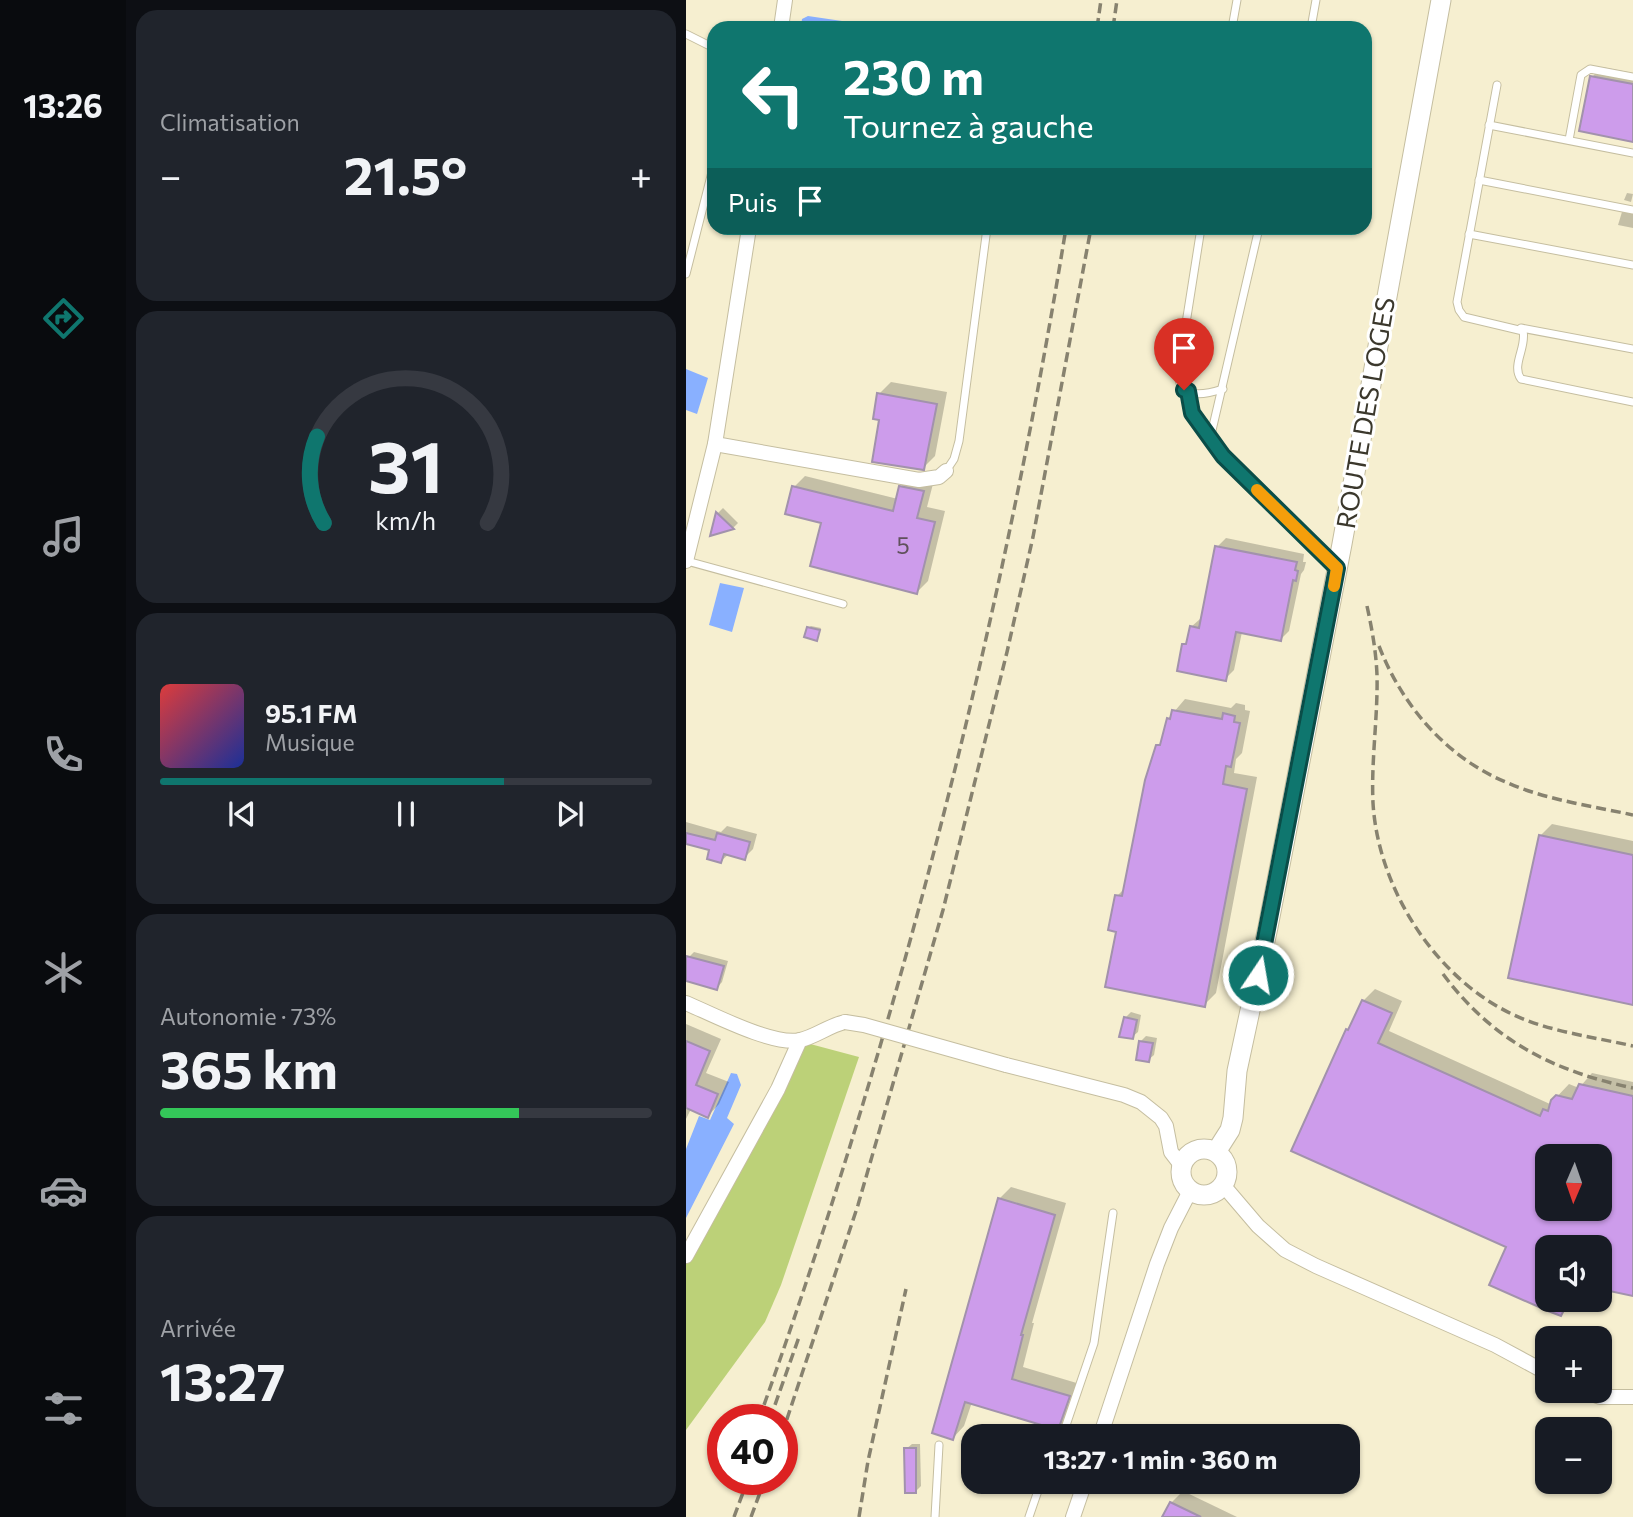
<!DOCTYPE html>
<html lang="fr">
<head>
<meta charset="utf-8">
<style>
  :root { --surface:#171b24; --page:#20242c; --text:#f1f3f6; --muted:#9ea1a6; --line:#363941; --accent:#0f766e }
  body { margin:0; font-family:Commissioner,sans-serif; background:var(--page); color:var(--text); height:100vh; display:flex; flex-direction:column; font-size:26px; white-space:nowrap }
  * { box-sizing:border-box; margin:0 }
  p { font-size:23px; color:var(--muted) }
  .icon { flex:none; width:38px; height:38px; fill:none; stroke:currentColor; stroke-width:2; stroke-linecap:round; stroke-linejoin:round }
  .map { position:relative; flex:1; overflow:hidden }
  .panel { display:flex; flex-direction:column; gap:10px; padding:10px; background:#0d0f14; width:560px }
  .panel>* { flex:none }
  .hud { position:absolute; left:21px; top:21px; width:665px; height:214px; border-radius:21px; box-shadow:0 2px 5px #0004; background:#0f766e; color:#fff; overflow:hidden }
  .needle { width:46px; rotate:182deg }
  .controls { position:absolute; left:849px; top:1144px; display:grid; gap:14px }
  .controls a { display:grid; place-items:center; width:77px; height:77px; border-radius:14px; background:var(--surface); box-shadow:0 2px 5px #0004; font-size:35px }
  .speed { position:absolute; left:21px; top:1404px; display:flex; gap:14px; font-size:35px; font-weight:700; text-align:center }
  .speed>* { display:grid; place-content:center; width:91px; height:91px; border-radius:50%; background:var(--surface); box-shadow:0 2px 5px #0004; line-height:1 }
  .speed .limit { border:10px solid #d22; background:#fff; color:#111 }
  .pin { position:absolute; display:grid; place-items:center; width:60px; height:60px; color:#fff; margin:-72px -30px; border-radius:50% 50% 50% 0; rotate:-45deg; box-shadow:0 0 7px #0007 }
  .pin .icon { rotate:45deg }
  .me { position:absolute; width:77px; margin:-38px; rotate:12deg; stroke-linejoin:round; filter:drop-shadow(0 0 5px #0008) }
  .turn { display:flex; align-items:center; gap:24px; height:147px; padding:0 21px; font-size:32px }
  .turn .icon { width:91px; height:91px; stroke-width:2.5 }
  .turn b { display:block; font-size:49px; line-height:60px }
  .then { display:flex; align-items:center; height:66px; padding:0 21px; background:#0003; gap:14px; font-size:26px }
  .big { font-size:52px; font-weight:700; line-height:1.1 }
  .panel .widget { flex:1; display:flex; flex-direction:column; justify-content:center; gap:10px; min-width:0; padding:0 24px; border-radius:21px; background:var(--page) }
  .panel .dial { align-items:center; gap:0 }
  .dial svg { height:182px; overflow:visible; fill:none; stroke:var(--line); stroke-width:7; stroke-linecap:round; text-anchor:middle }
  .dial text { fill:var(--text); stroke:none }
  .song { display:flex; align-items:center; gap:21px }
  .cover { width:84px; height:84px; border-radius:10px; background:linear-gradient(135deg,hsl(0 70% 55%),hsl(230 70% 35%)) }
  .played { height:7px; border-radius:4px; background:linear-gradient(90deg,var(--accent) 70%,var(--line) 70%) }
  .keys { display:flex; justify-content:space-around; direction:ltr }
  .heat { display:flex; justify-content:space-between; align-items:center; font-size:38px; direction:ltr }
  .charge { height:10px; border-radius:5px; background:linear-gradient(90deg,#34c759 73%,var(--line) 0) }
  .trip { position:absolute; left:275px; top:1424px; width:399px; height:70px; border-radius:21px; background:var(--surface); box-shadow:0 2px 5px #0004; font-weight:700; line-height:70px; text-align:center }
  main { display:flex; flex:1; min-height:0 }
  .menu { display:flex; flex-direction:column; width:126px; justify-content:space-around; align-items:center; background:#090b0e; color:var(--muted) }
  .menu .icon { width:49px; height:49px }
  .menu .current { color:var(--accent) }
  .menu b { font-size:32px; color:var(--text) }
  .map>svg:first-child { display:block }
  .green { fill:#bcd178 }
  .water { fill:#89b0ff }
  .shadow { fill:#0003; fill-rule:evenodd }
  .building { fill:#cd9ceb; stroke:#a292ac; stroke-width:2; fill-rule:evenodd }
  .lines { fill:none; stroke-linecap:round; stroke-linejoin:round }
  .lane-casing { stroke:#c5bea0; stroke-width:9 }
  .street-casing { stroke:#c5bea0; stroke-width:16 }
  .secondary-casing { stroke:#c5bea0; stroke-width:21 }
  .lane { stroke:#fff; stroke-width:7 }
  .street { stroke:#fff; stroke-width:14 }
  .secondary { stroke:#fff; stroke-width:19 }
  .rail { stroke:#87826f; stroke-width:3.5; stroke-dasharray:10 5; stroke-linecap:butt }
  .street-bridge-casing { stroke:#c5bea0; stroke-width:16; stroke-linecap:butt }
  .street-bridge { stroke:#fff; stroke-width:14 }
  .route-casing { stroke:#0a4d48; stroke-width:18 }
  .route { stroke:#0f766e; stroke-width:12 }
  .slow { stroke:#f59e0b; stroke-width:12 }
  .labels { text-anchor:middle; stroke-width:6; stroke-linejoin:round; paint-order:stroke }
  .number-label { font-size:23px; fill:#60515c }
  .street-label { font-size:26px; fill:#3b382c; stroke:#fff }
</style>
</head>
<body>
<main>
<nav class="menu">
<b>13:26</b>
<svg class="icon current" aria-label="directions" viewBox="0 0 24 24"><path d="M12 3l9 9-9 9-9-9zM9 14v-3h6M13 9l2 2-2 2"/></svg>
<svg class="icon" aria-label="music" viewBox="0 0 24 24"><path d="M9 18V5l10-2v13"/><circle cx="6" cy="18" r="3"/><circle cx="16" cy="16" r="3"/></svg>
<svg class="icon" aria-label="phone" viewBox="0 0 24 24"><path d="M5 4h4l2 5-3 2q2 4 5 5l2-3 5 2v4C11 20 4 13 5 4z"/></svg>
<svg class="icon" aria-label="climate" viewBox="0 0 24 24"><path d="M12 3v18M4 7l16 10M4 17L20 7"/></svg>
<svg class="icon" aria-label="car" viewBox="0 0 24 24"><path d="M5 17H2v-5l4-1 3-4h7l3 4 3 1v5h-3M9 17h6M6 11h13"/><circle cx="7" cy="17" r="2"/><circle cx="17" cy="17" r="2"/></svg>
<svg class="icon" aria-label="filters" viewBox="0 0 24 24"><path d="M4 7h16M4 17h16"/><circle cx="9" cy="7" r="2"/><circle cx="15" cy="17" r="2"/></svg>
</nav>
<section class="panel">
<div class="widget"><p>Climatisation</p>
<div class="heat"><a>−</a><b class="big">21.5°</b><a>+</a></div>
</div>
<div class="widget dial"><svg viewBox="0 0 100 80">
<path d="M14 69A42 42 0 1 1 86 69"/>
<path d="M14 69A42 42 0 0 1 11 31" stroke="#0f766e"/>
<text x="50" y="56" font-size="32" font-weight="700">31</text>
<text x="50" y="72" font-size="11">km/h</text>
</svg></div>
<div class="widget">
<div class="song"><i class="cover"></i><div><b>95.1 FM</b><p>Musique</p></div></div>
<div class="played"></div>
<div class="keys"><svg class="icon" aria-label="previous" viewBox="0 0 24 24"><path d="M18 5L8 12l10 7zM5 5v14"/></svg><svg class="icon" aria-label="pause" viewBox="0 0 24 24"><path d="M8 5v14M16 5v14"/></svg><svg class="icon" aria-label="next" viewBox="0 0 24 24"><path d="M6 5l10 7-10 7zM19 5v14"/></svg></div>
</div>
<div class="widget"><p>Autonomie · 73%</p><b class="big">365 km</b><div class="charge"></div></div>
<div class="widget"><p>Arrivée</p><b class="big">13:27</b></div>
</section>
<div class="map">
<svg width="947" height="1517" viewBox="0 0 947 1517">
  <rect width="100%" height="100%" fill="#f6efd0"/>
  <path class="green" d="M113 1041 173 1057 95 1285 79 1322 0 1430V1255Z"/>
  <g class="water">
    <path d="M122 16 156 21 160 28H115L116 19Z"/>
    <path d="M0 369 22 378 11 414 0 410Z"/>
    <path d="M34 583 58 588 46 632 23 625Z"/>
    <path d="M45 1073 51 1074 55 1085 41 1118 48 1124 0 1218V1149L13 1116 24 1120Z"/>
  </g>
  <g class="shadow">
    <path d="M916 67 947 73V140L906 77Z"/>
    <path d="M941 193 947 194 945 202 938 200Z"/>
    <path d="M936 212 947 214V228L932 225Z"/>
    <path d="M205 382 261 392 249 456 237 468 195 419 193 394Z"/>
    <path d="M119 476 212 499 214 487 226 476 248 480 241 507 259 511 242 581 231 592 138 522 108 487Z"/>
    <path d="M37 508 52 523 47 528 27 533 32 513Z"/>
    <path d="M540 538 618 554 617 562H620L618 570 615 574 603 631 595 639 556 632 548 670 539 679 498 645 503 640 505 627 514 619H517L531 547Z"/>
    <path d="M125 626 135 628 131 639 122 628Z"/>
    <path d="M499 699 545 708 550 703 559 705V710L564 711 556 753 550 759 548 773 571 777 530 993 518 1005 432 931 431 896 440 887 472 746 477 740 482 719Z"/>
    <path d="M0 822 35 832 41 826 71 834 67 849 58 858 43 854 35 861 25 849 0 842Z"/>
    <path d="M866 824 947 841V1003L854 836Z"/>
    <path d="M8 952 42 961 36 982 31 988 0 979 3 957Z"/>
    <path d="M689 989 716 1001 703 1031 864 1104 883 1084 893 1088 906 1073 947 1082V1294L914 1287V1248H861V1300H888L875 1314 806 1284 822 1246 662 1030 666 1025 677 1001ZM861 1157H914V1209H861Z"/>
    <path d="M445 1012 455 1015 452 1032 446 1037 439 1018Z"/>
    <path d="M0 1024 35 1039 20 1073 43 1082 33 1104 22 1116 5 1109 0 1119Z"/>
    <path d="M460 1036 471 1038 468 1055 462 1060 455 1041Z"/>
    <path d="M325 1187 380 1203 346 1323H348L337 1367 394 1384 383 1416 372 1428 286 1402 278 1426 267 1438 313 1199Z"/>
    <path d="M226 1444H234L235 1486 229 1492 220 1449Z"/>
    <path d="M497 1491 551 1517H478L485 1503Z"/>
  </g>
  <g class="building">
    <path d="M904 76 947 84V142L893 131Z"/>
    <path d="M191 393 251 404 238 470 186 462 193 420 187 419Z"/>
    <path d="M106 486 207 511 213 486 238 491 231 518 249 522 231 594 124 566 135 523 99 514Z"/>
    <path d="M30 512 48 529 24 536Z"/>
    <path d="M529 546 611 562 609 570 612 571 610 581 607 580 595 641 550 632 540 681 491 671 496 644H500L504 626 513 628Z"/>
    <path d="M121 627 134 630 131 641 118 637Z"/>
    <path d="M486 710 536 719 537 713 549 716 548 722 554 723 545 767 540 766 537 784 561 789 519 1007 419 987 430 932 422 930 429 895 436 896 459 780 470 745H474L481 718 484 719Z"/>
    <path d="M0 833 29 840 31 833 64 842 59 860 38 854 35 863 21 859 23 850 0 844Z"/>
    <path d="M853 835 947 855V1005L822 978Z"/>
    <path d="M0 956 38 966 31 990 0 981Z"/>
    <path d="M676 1000 706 1013 692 1043 854 1116 857 1109 862 1111 865 1100 870 1095 886 1099 893 1084 947 1096V1296L914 1289V1248H861V1300H867L880 1306 875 1316 862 1311 803 1285 820 1247 605 1151 660 1029 662 1030ZM861 1157H914V1209H861Z"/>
    <path d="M438 1017 451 1020 447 1039 433 1037Z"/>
    <path d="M0 1041 24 1051 10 1085 32 1094 22 1118 0 1108Z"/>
    <path d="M453 1041 467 1043 463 1062 450 1060Z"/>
    <path d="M312 1198 369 1215 335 1335H337L326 1379 384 1396 372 1430 279 1402 267 1440 246 1433Z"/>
    <path d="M218 1448H230V1493H219Z"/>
    <path d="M484 1502 515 1517H476Z"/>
  </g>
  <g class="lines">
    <g class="lane-casing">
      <g id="lane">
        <path d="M546 28 551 0"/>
        <path d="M625 28 630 0"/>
        <path d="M0 34 28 48"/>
        <path d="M811 85 771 302 773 310 778 317 837 331C841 347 825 365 835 379L947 402"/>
        <path d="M803 125 947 153"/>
        <path d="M883 140 895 75 904 69 947 77"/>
        <path d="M793 180 947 210"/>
        <path d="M515 228 492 374C494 400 518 395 537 389"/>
        <path d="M783 234 947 265"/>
        <path d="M0 274 28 164"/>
        <path d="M835 328 947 349"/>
        <path d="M502 391 506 413 537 456 648 565"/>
        <path d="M524 439 573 228"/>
        <path d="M260 471 268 459 273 441 301 228"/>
        <path d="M1 561 157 604"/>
        <path d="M376 1437 408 1343 427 1213"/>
        <path d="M249 1517 253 1445"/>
        <path d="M343 1517 355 1482"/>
      </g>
    </g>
    <g class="street-casing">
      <g id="street">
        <path d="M95 28 99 0"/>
        <path d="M29 444 233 480 253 477 260 471"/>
        <path d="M0 561 29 444 63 228"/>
        <path d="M0 1003C26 1014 87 1046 114 1040 129 1037 142 1026 159 1022"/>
        <path d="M320 1065 438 1095 455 1102 475 1118 480 1126 485 1152 495 1165"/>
        <path d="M537 1185 572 1226 599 1250 630 1266 809 1345 861 1373"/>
        <path d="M0 1256 92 1089 114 1040"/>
        <path d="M897 1391 914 1397H947"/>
        <path d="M414 1437 471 1264 485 1228 504 1191"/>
        <path d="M387 1517 399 1482"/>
      </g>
    </g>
    <g class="secondary-casing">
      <g id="secondary">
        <circle cx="518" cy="1172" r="23"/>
        <path d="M530 1152 544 1130 547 1118 551 1071 582 927 656 544 755 0"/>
      </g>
    </g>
    <use href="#lane" class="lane"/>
    <use href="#street" class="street"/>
    <use href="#secondary" class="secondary"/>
    <g class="rail">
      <path d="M411 28 415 0"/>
      <path d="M427 28 431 0"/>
      <path d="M681 606C686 629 690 651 691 675 692 717 685 760 687 803 692 889 750 979 828 1015 865 1032 908 1037 947 1046"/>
      <path d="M693 646C716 706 762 759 822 783 861 800 906 806 947 815"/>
      <path d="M757 974C807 1041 867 1071 947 1088"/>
      <path d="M73 1419C210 1036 315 629 380 228"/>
      <path d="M84 1419 113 1337"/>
      <path d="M96 1434 172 1205 257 910 321 652 347 537 405 228"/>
      <path d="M48 1517 62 1479"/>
      <path d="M65 1517 79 1479"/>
      <path d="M173 1517 182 1461 220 1289"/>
    </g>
    <g class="street-bridge-casing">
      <path id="street-bridge" d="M159 1022 178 1025 320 1065"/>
    </g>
    <use href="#street-bridge" class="street-bridge"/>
  </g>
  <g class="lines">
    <g class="route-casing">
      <path id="route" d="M498 390 502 391 506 413 537 456 651 568 572 975"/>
    </g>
    <use href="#route" class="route"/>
    <path class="slow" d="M571 490 651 568 648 586"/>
  </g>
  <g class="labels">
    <g class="number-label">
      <text x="217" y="554">5</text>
    </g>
    <g class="street-label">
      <text transform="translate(680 413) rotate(-80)" y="9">ROUTE DES LOGES</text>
    </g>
  </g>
</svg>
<div class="controls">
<a><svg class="needle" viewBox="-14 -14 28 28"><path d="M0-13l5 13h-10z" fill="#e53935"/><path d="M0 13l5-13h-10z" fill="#9ea1a6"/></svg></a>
<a><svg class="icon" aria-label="sound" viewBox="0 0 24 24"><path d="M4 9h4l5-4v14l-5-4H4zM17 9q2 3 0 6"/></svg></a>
<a>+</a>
<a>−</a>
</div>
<div class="speed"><div class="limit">40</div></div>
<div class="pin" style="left:498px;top:390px;background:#d93025"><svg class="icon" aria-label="arrive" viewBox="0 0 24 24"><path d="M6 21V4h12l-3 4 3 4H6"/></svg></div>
<svg class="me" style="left:572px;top:975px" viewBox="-20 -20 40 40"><circle r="17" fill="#0f766e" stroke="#fff" stroke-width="3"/><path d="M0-11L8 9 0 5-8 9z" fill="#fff"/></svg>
<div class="trip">13:27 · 1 min · 360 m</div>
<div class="hud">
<div class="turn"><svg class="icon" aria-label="left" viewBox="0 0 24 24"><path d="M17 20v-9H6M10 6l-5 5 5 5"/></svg><div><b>230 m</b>Tournez à gauche</div></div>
<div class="then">Puis<svg class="icon" aria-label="arrive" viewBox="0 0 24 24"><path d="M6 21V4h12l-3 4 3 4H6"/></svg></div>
</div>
</div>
</main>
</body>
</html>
